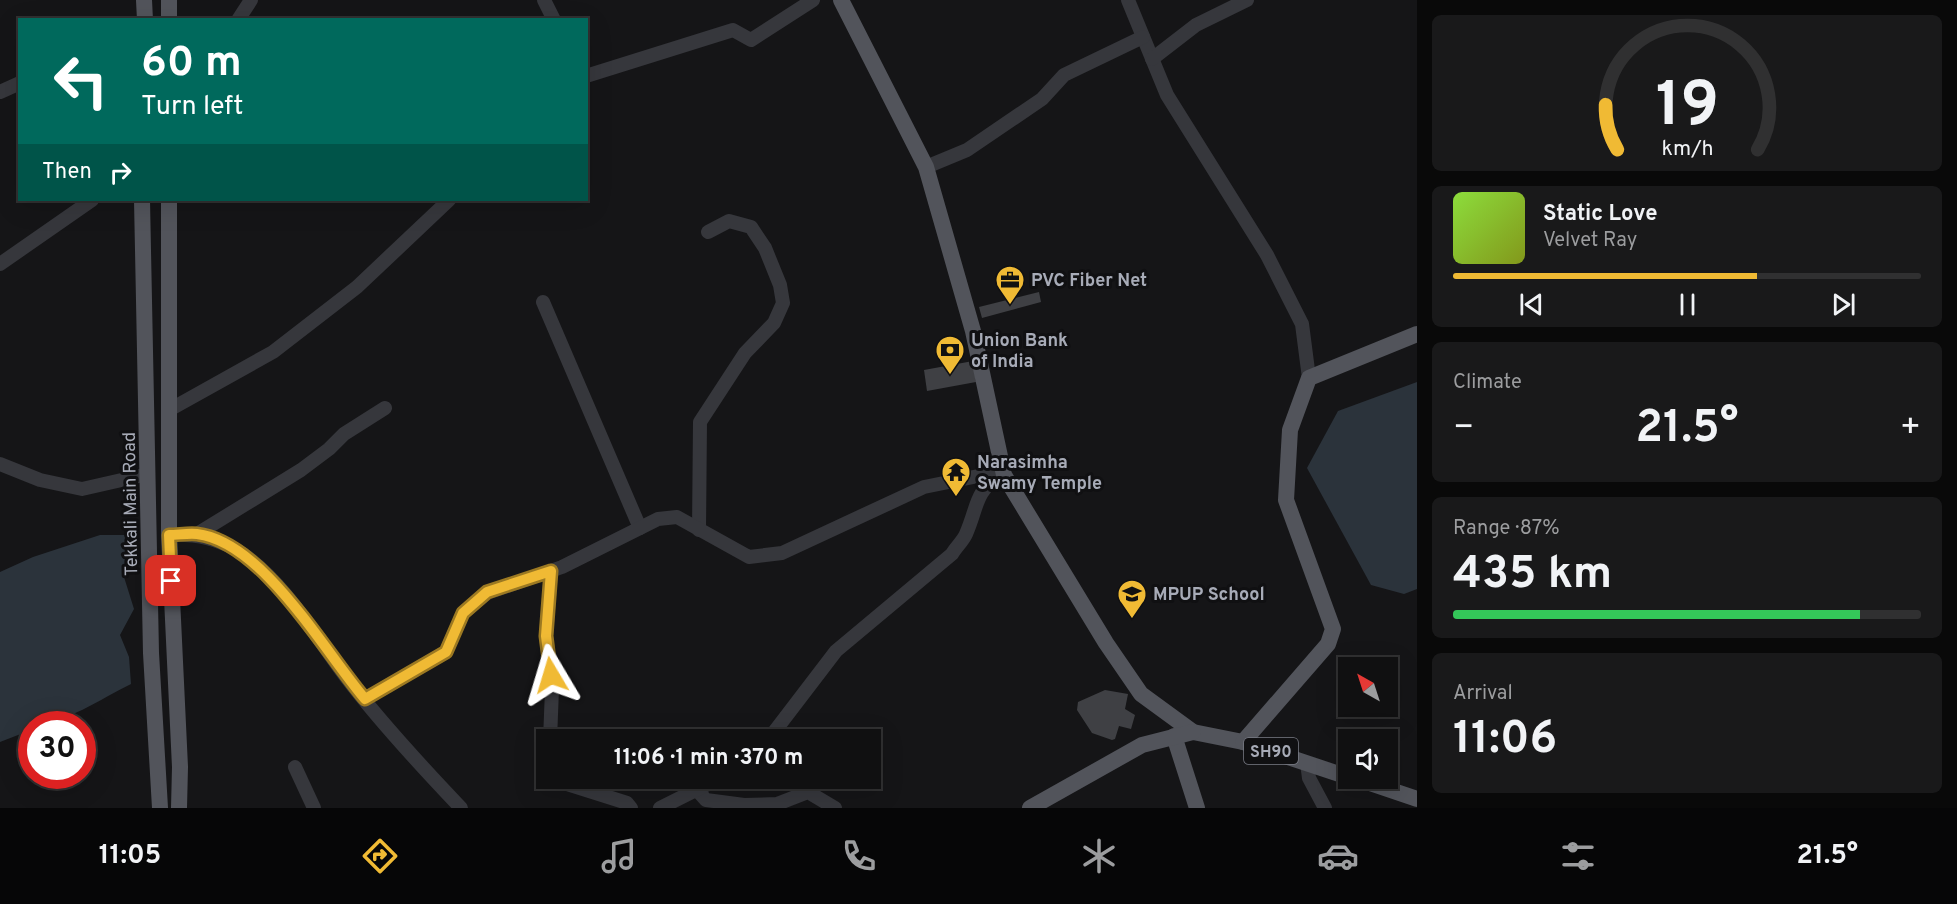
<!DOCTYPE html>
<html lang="en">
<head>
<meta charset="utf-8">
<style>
  :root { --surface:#101011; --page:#19191a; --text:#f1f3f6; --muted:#9c9d9f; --line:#303031; --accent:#f0ba34 }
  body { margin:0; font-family:Overpass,sans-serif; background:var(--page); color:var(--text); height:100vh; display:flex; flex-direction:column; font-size:22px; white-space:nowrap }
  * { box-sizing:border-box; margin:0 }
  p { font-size:20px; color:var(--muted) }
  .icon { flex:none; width:33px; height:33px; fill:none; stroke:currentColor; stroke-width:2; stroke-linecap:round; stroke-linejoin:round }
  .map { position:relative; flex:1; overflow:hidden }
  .sheet { display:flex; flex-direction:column; gap:15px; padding:15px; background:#090909; width:540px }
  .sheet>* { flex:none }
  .hud { position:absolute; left:18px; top:18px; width:570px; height:183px; border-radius:0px; box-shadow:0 6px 24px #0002,0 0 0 2px var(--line); background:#00695c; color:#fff; overflow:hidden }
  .needle { width:39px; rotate:321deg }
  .controls { position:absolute; left:1338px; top:657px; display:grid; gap:12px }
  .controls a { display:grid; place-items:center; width:60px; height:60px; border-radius:0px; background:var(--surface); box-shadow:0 6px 24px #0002,0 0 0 2px var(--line); font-size:30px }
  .speed { position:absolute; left:18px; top:711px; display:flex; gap:12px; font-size:30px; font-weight:700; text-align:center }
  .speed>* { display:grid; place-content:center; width:78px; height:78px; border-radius:50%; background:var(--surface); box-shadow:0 6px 24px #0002,0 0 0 2px var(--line); line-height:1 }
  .speed .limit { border:9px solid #d22; background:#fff; color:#111 }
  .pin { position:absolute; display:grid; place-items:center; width:51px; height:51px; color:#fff; margin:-26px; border-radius:12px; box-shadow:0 3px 9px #0006 }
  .me { position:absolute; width:66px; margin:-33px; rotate:353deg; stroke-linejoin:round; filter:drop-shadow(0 0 4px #0008) }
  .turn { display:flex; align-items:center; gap:21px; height:126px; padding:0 24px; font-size:27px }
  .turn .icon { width:78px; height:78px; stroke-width:2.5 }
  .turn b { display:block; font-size:42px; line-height:51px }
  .then { display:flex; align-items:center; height:57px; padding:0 24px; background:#0003; gap:12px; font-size:22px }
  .big { font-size:45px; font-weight:700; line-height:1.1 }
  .sheet .card { flex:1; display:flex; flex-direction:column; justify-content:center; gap:9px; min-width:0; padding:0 21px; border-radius:9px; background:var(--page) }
  .sheet .dial { align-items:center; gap:0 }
  .dial svg { height:156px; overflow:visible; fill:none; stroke:var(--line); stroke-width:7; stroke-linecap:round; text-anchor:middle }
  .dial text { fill:var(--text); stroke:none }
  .song { display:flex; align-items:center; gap:18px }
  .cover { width:72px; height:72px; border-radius:9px; background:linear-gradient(135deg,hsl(90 70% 55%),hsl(70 70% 35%)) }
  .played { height:6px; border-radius:3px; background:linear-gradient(90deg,var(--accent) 65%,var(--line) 65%) }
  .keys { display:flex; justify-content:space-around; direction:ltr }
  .heat { display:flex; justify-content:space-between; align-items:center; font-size:33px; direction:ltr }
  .charge { height:9px; border-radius:4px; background:linear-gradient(90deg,#34c759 87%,var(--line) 0) }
  .trip { position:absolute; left:536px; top:729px; width:345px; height:60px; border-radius:0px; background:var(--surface); box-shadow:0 6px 24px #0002,0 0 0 2px var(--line); font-weight:700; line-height:60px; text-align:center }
  .tab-bar { display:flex; height:96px; justify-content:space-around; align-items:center; background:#060607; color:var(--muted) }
  .tab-bar .icon { width:42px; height:42px }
  .tab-bar .selected { color:var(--accent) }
  .tab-bar b { font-size:27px; color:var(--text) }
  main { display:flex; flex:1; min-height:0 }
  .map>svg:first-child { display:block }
  .water { fill:#2b333b }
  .building { fill:#3f4044 }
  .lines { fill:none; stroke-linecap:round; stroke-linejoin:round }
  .minor { stroke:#36373c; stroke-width:14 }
  .major { stroke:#52545b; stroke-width:16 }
  .route-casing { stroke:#9c7922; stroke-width:15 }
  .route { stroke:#f0ba34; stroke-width:10 }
  .labels { text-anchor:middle; stroke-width:6; stroke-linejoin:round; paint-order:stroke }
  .shield { fill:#101012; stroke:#7a7c86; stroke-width:1.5 }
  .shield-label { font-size:16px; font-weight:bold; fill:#a7abb7 }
  .poi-label { font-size:18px; font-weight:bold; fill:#a7abb7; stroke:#101012; text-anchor:start }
  .street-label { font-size:18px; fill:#a7abb7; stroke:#101012 }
</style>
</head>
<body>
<main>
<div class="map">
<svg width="1417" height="808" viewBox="0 0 1417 808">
  <rect width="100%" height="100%" fill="#151517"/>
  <g class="water">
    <path d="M1417 382V589L1404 594 1371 585 1307 468 1338 411Z"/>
    <path d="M100 535H126L124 577 134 609 120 635 129 657 131 684C100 699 66 724 32 724L31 730 0 742V572L33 557Z"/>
  </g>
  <g class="building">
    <path d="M1039 292 1041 302 982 318 979 307Z"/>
    <path d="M973 361 976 382 927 391 924 370Z"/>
    <path d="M1105 690 1128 694 1125 709 1135 715 1131 729 1119 726 1115 739 1112 740 1092 733 1077 710 1078 702Z"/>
  </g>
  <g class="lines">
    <g class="minor">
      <path d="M544 0 554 20"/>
      <path d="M1128 0 1167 95 1267 255 1302 324 1309 378"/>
      <path d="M238 20 251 0"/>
      <path d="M1152 59 1196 25 1247 0"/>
      <path d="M586 76 733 30 751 40 813 0"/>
      <path d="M0 92 20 83"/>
      <path d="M926 167 967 150 1042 99 1064 75 1143 37"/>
      <path d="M0 264 92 200"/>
      <path d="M543 302 640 528"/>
      <path d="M169 410 273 352 357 287 449 200"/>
      <path d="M0 464 40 480 82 489 148 474"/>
      <path d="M699 530 700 422 745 353 774 323 783 303 780 285 765 248 751 227 729 221 708 232"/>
      <path d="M197 534 301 470 329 449 344 434 385 408"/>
      <path d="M169 535C197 534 219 538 243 554 286 584 315 636 346 677 381 723 421 766 461 808"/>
      <path d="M365 699 446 652 463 613 487 593 562 567 658 519 677 517 749 557 782 553 924 487 1003 471"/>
      <path d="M550 740 552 689 546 636 551 571"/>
      <path d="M768 740 836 651 952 554C956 547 963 541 966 534 979 504 973 495 1002 472"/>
      <path d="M1307 763 1309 778 1325 808"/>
      <path d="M295 767 314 808"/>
      <path d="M563 778 564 783 627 803 631 808"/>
      <path d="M697 790 706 800 744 805 777 804 808 792 835 808"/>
      <path d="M660 808 720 778"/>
    </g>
    <g class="major">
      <path d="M144 0 145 20"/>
      <path d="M841 0 926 167 973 331 1004 475 1106 643 1141 694 1193 732 1243 742 1348 777"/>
      <path d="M169 20V0"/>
      <path d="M142 200 151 653 160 808"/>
      <path d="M169 200V535L180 767 179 808"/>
      <path d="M1174 736 1197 808"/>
      <path d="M1243 742 1328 644 1333 629 1286 500 1290 430 1309 378 1417 334"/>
      <path d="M1355 778 1417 799"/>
      <path d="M1030 808 1142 745 1193 732"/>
    </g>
  </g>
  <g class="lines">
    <g class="route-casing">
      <path id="route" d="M171 581 169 535C178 535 188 533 197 534 263 542 324 651 365 699L446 652 463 613 487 592 551 571 546 636 551 675"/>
    </g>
    <use href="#route" class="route"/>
  </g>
  <defs>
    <g id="office-pin" transform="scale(1.5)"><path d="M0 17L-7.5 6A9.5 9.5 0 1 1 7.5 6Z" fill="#f0ba34" stroke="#101012"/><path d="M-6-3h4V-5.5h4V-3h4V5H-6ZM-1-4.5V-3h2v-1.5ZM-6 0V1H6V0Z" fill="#111"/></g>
    <g id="bank-pin" transform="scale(1.5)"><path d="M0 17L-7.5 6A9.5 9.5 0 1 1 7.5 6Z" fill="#f0ba34" stroke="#101012"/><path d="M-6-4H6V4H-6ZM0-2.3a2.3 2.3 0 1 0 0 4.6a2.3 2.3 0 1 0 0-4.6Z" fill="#111"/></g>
    <g id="temple-pin" transform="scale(1.5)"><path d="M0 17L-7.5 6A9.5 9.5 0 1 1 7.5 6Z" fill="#f0ba34" stroke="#101012"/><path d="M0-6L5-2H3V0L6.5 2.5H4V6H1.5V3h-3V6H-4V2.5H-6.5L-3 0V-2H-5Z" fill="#111"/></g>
    <g id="school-pin" transform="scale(1.5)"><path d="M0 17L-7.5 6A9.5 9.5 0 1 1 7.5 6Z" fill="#f0ba34" stroke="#101012"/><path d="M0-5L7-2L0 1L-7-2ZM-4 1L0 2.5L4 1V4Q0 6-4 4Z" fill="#111"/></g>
  </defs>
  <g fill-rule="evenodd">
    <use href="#office-pin" x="1010" y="280"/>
    <use href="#bank-pin" x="950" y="350"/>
    <use href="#temple-pin" x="956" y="472"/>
    <use href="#school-pin" x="1132" y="594"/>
  </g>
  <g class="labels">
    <rect class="shield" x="1244" y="738" width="54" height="26" rx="4.5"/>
    <g class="shield-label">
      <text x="1271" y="757">SH90</text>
    </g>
    <g class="poi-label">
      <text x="1031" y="286">PVC Fiber Net</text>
      <text x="971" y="346">Union Bank<tspan x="971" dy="21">of India</tspan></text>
      <text x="977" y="468">Narasimha<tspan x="977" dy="21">Swamy Temple</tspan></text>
      <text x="1153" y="600">MPUP School</text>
    </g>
    <g class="street-label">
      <text transform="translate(130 504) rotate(-91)" y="6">Tekkali Main Road</text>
    </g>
  </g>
</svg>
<div class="controls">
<a><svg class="needle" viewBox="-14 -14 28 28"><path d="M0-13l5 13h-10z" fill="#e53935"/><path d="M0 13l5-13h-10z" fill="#9c9d9f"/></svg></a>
<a><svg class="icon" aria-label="sound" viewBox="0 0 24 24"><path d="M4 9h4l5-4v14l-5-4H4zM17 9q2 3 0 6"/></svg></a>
</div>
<div class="speed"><div class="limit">30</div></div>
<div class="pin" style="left:171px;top:581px;background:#d93025"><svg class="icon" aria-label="arrive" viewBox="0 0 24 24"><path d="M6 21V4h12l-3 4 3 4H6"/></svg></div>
<svg class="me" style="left:551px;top:675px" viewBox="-20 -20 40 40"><path d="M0-17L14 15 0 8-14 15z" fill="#f0ba34" stroke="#fff" stroke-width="4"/></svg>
<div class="trip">11:06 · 1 min · 370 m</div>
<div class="hud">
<div class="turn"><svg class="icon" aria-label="left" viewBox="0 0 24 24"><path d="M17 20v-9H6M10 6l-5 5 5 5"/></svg><div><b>60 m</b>Turn left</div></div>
<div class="then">Then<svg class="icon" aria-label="right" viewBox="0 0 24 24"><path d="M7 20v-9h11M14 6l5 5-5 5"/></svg></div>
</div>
</div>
<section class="sheet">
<div class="card dial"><svg viewBox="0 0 100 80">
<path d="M14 69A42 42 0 1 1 86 69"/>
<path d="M14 69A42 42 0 0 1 8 46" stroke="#f0ba34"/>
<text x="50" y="56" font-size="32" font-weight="700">19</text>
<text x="50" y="72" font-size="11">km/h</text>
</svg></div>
<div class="card">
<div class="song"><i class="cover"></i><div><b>Static Love</b><p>Velvet Ray</p></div></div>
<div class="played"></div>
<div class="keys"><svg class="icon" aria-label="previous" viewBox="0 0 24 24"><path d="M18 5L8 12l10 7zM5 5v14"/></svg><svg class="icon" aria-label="pause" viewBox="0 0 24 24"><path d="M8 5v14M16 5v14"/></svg><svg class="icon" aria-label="next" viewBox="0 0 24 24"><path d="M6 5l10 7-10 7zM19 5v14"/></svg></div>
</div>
<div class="card"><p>Climate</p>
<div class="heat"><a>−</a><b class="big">21.5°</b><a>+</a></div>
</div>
<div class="card"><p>Range · 87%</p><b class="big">435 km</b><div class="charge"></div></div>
<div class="card"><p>Arrival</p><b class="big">11:06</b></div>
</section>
</main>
<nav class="tab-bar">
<b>11:05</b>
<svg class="icon selected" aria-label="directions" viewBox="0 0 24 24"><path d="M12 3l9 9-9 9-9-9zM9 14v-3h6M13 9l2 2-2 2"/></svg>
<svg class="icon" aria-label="music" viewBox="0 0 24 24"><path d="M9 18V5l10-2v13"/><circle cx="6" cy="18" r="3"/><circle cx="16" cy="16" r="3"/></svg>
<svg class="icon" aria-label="phone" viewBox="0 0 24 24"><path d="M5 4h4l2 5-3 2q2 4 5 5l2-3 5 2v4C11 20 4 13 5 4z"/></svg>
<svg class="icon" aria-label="climate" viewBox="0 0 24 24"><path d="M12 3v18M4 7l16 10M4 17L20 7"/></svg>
<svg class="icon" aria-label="car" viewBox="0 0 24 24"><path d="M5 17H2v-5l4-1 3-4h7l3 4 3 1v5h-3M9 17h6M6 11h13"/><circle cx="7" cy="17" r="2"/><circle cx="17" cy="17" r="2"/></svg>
<svg class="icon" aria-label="filters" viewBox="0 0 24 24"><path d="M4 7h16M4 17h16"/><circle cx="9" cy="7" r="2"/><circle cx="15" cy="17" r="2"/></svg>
<b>21.5°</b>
</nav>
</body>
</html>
